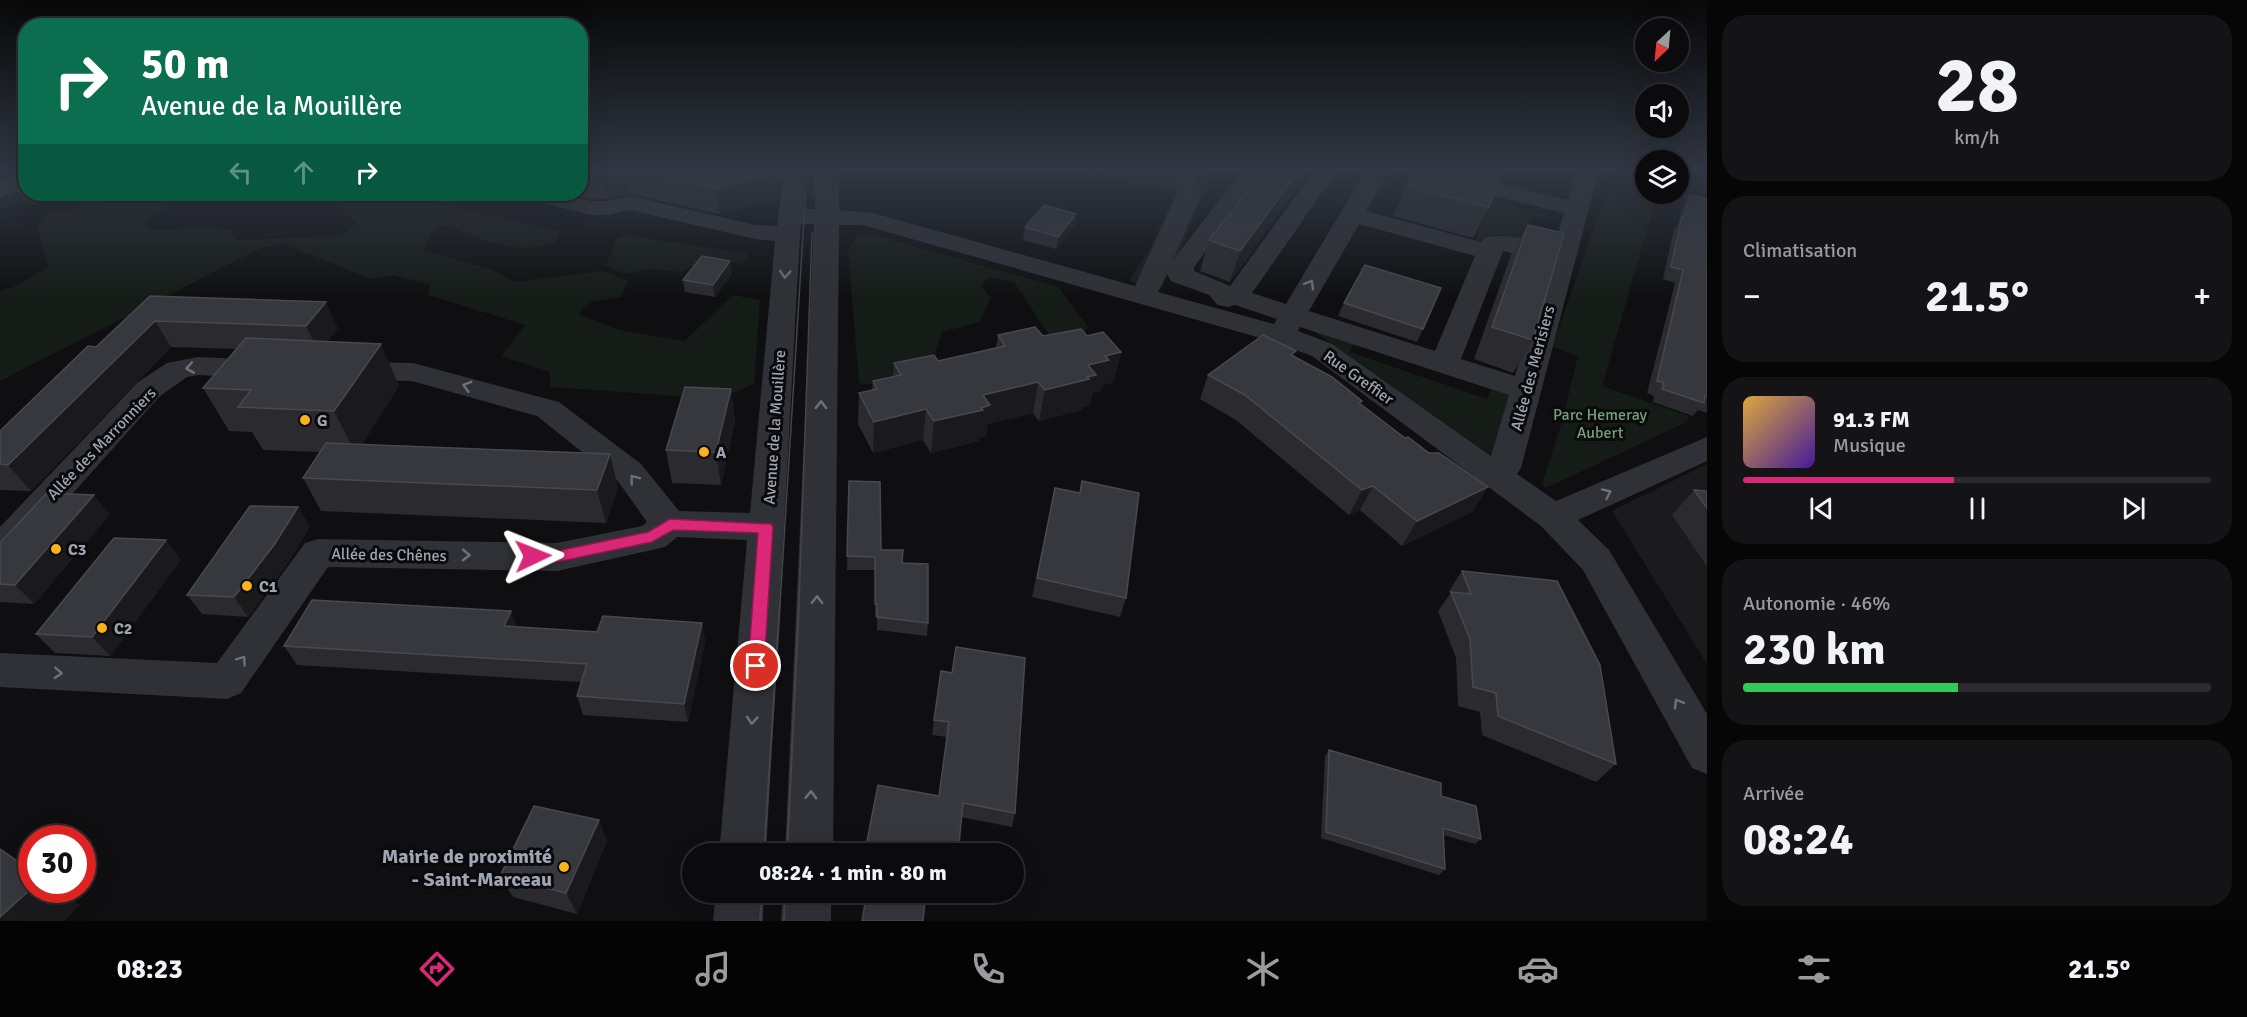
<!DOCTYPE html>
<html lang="fr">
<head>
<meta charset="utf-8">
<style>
  :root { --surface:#0b0b0d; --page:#141416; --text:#f1f3f6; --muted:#9a9b9d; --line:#2b2b2e; --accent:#db2777 }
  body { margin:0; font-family:Signika,sans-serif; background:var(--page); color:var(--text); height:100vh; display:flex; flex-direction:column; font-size:22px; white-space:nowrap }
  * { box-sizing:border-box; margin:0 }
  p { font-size:20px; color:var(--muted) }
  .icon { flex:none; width:33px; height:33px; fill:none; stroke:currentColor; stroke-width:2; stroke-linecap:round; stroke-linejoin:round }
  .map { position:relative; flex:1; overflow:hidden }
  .side { display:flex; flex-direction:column; gap:15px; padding:15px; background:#060607; width:540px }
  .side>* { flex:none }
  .hud { position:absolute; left:18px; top:18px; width:570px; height:183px; border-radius:24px; box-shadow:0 6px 24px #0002,0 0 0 2px var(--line); background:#0b6e4f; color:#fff; overflow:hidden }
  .needle { width:39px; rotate:206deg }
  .controls { position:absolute; left:1635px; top:18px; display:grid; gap:12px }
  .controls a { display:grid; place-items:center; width:54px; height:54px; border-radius:50%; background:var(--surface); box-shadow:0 6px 24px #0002,0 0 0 2px var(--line); font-size:30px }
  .speed { position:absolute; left:18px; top:825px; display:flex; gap:12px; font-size:30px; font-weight:700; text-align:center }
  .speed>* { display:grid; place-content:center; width:78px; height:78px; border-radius:50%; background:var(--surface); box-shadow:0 6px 24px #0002,0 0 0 2px var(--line); line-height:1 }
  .speed .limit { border:9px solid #d22; background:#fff; color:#111 }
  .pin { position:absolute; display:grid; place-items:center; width:51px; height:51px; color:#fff; margin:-26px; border:3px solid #fff; border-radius:50%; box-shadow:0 2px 6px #0007 }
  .me { position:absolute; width:66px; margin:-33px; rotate:88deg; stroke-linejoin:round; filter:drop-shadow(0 0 4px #0008) }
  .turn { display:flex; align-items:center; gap:21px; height:126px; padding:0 24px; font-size:27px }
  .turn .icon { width:78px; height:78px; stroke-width:2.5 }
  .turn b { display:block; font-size:42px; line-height:51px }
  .lanes { display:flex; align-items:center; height:57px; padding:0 24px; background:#0003; justify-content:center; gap:30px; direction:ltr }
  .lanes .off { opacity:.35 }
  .big { font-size:45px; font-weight:700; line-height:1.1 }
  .side .tile { flex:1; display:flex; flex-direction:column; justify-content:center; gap:9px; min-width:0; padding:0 21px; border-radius:24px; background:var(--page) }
  .side .dial { align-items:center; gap:0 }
  .dial b { font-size:78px; line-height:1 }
  .song { display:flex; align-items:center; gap:18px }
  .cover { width:72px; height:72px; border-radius:9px; background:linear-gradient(135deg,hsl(40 70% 55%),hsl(260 70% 35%)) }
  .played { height:6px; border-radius:3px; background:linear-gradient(90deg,var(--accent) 45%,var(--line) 45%) }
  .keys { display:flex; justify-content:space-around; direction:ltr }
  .heat { display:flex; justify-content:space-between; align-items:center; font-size:33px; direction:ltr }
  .charge { height:9px; border-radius:4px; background:linear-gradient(90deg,#34c759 46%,var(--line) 0) }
  .trip { position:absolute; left:682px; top:843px; width:342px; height:60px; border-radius:30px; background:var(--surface); box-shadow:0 6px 24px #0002,0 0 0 2px var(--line); font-weight:700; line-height:60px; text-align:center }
  .tabs { display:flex; height:96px; justify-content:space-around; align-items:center; background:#040405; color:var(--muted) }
  .tabs .icon { width:42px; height:42px }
  .tabs .selected { color:var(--accent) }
  .tabs b { font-size:27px; color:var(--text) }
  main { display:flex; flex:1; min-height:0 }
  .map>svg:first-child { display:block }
  .built { fill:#1b1b1e }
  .green { fill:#151b16 }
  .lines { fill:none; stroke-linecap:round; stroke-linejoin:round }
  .minor { fill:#303136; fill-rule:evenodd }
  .tram-far1 { stroke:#43454b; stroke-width:1.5 }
  .tram { stroke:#43454b; stroke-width:2 }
  .wall { fill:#2b2b2f }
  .shaded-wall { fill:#1a1a1d }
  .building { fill:#37383d; stroke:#484950; stroke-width:1.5 }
  .oneway { stroke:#6d717b }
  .route { fill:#db2777; stroke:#8e194d; stroke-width:1.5 }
  .poi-dot { fill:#fbb31c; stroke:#0a0a0c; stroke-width:2 }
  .labels { text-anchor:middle; stroke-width:6; stroke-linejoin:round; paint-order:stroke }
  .street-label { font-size:16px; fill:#9fa5b3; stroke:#0a0a0c }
  .park-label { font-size:16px; fill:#759f78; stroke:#0a0a0c }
  .poi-label { font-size:16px; font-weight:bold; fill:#9fa5b3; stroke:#0a0a0c; text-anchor:start }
  .near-poi-label { font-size:20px; font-weight:bold; fill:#9fa5b3; stroke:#0a0a0c; text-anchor:end }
</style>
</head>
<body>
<main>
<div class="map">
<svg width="1707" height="921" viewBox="0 0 1707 921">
  <rect width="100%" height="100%" fill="#0f0f11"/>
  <g class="built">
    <path d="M1075 170H1214L1180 251 1160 289 1129 281 1151 247 1176 192Z"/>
    <path d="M1707 464V664L1612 511Z"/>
  </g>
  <g class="green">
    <path d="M1629 170H1645L1646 194H1678L1679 170H1707V210L1656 198 1602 386 1689 416 1687 422 1546 488 1542 484 1561 425 1578 356 1552 347 1609 185Z"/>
    <path d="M1404 178 1565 220 1563 222 1533 215 1526 227 1541 245C1520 239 1494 228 1475 243L1482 222 1452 214 1456 206 1398 191Z"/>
    <path d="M356 194H409L430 202 559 231 556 242C518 258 481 239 445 225L431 232 424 250 490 269 515 282 604 271 628 281 621 297 591 302 578 314 619 330 685 341 732 295 760 300 754 384 719 399 550 387V372L501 356 525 325 428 295 430 285 393 275 371 279 283 244 263 247 0 381V291L16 286 49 266 36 226 47 213 110 202 152 199 166 208 150 218 146 228 166 230 204 225 231 231 237 240 343 236 357 223 337 206Z"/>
    <path d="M626 235 749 254 748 261 740 264 716 260 697 263 682 272 652 269 624 274 606 266 616 239Z"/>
    <path d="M857 236H878L1058 287 1088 327 1081 338 1049 335 1014 282 990 277 981 285 991 298 980 322 942 332 936 350 923 366 887 386 859 383 848 250Z"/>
    <path d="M1316 329 1355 341 1350 352 1487 399 1492 387 1511 396 1492 456 1315 332Z"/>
  </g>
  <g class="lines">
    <g class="minor">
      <path d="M754 170H806L803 209H815L817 170H839V210L873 213 1135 286 1177 194 1174 177 1177 170H1199L1196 177 1201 194 1173 260 1243 170H1266L1194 267V271L1230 286 1315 170H1338L1252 293 1286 304 1366 170H1389L1366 211 1481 242 1484 238C1508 232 1531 241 1554 247L1564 213 1409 175 1406 170H1447L1568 200 1577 170H1599L1521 468 1517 474 1556 501 1707 437V461L1578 520 1609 550 1707 714V774L1692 768 1583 570 1541 526 1312 356 1271 341 863 225H839L833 854H785L814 224H801L800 234 766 854H719L747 540 677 537 665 547 652 550 557 571 328 567 241 693 227 699 0 687V653L217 663 305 543 318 539 557 543 642 526 647 522 617 480 537 416 412 381 349 380 338 378 334 371 338 364 349 362 413 363 559 402 641 464 679 511 750 513 775 241 755 239 630 210 608 215H591L525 199 521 194H560L591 201H608L630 196 755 225 777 226 783 178 757 175ZM1359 224 1475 256 1435 351 1309 311ZM1503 251 1549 261 1515 376 1461 359ZM1167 274 1171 281 1209 295 1218 305 1228 307 1235 305 1277 319 1274 324 1158 292ZM1300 327 1509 395 1491 456 1332 344 1298 331Z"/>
      <path d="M198 357 264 360 275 362 279 369 275 376 264 378 198 375 187 377 160 396 13 560 0 564V527L138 382 167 363Z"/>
      <path d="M716 892H764L763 921H713Z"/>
      <path d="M783 892H831V921H781Z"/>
    </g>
    <g class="tram-far1">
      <path d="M814 197 816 170"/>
      <path d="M780 604 807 170"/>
      <path d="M799 604 812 233"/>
    </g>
    <g class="tram">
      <path d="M764 854 780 603"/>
      <path d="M787 854 799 603"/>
      <path d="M760 921 762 892"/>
      <path d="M784 921 785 892"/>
    </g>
  </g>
  <g class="wall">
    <path d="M580 170H761L776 174 778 199 719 214 631 194 608 199H591L568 194H580Z"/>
    <path d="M0 181 26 194H78L57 203 46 199 33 205 24 200Z"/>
    <path d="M1406 186 1489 207 1473 238 1393 216Z"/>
    <path d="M1690 195 1707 199V413L1698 410 1693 416 1653 402 1654 396 1647 393 1675 283 1663 279 1674 229 1678 224 1682 206Z"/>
    <path d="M1076 214 1074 226 1056 249 1023 240 1025 227Z"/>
    <path d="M1528 225 1533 340 1513 373 1474 359 1511 255Z"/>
    <path d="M1209 240 1252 252 1230 282 1200 271Z"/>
    <path d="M732 274 715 297 685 292 683 280Z"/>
    <path d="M150 296 338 328 327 341 399 386 362 444 618 487 606 523 321 511 303 478 320 452 263 450 252 432 229 431 203 388 237 349 171 347 31 491 0 490V431L96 347Z"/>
    <path d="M1344 303 1423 329 1417 342 1338 316Z"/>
    <path d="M998 335 1087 336 1121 352 1113 382 1103 385 1101 391 1092 393 1089 406 1083 407 1082 410 1039 421 1033 413 988 424 986 436 979 438V441L931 453 923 440 873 453 858 424 859 393 872 390 873 381 893 377 894 363 938 361 996 348Z"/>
    <path d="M1294 356 1362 401 1361 404 1405 438 1488 487 1472 512 1402 546 1360 510 1349 515 1236 420 1200 399 1208 375Z"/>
    <path d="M731 389 735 422 721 485 672 483 666 450Z"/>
    <path d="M849 481 881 550 902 563 928 623 927 636 877 630V617H875V570H847Z"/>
    <path d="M1055 488 1126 598 1120 617 1032 597Z"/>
    <path d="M1694 490 1707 491V566L1672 515Z"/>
    <path d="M298 507 310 527 287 564 248 617 202 614 187 595Z"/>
    <path d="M110 514 34 604 0 602V543Z"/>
    <path d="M166 540 181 560 110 656 55 653 36 634Z"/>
    <path d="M1462 571 1616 764 1596 782 1482 735 1480 712 1458 706 1456 658 1438 611 1450 594 1449 591Z"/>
    <path d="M702 623 705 642 688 722 583 715 577 696 581 682 297 665 284 646 517 627 597 632Z"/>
    <path d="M941 671 1015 813 1012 827 961 817 958 854H867V841L939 796 947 737 932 735Z"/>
    <path d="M1329 750 1441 796 1481 839 1475 844 1443 835 1445 869 1439 875 1321 838 1325 756Z"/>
    <path d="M599 820 607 841 577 914 513 897 500 876Z"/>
  </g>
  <g class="shaded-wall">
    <path d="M0 170H20L0 176Z"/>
    <path d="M619 170H626L631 194 608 199 603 174Z"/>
    <path d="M1300 170H1310L1230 282 1240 251Z"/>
    <path d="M776 174 778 199 719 214 716 189Z"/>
    <path d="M17 190 24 200 0 210V197Z"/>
    <path d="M29 194H43L46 199 33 205 26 195Z"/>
    <path d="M51 194H78L57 203Z"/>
    <path d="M1076 214 1074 226 1056 249 1058 237Z"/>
    <path d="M730 261 732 274 715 297 713 285Z"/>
    <path d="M326 302 338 328 319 352 306 326Z"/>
    <path d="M155 321 171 347 31 491 8 465Z"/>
    <path d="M381 344 399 386 356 454 334 411Z"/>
    <path d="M1121 352 1113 382 1103 385 1101 391 1092 393 1089 406 1083 407 1082 410 1039 421 1045 390 1105 356Z"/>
    <path d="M1038 382 1033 413 988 424 986 436 979 438V441L931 453 934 421 983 395Z"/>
    <path d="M731 389 735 422 721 485 716 452Z"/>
    <path d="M926 409 923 440 873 453 874 422Z"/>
    <path d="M610 454 618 487 606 523 597 490Z"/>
    <path d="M1373 486 1360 510 1349 515 1362 490Z"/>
    <path d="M1488 487 1472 512 1402 546 1417 521Z"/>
    <path d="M94 495 110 514 34 604 15 585Z"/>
    <path d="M298 507 310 527 287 564 248 617 234 597Z"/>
    <path d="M166 540 181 560 110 656 92 637Z"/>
    <path d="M511 611 518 630 504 626Z"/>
    <path d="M702 623 705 642 688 722 684 704Z"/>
    <path d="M599 820 607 841 577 914 566 893Z"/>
    <path d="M32 888V890H58L80 905 64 921H0V917Z"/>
  </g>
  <g class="building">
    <path d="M21 170H26V194H29L26 195 17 190 0 197V181L21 175Z"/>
    <path d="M580 170H619L603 174H586L580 172Z"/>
    <path d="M633 170H761L776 174 716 189Z"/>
    <path d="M1265 170H1300L1240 251 1209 240Z"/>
    <path d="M1417 170H1504L1489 207 1406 186Z"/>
    <path d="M1690 195 1707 199V396H1705L1704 403 1662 389 1664 383 1657 381 1683 270 1671 267 1682 217H1684Z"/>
    <path d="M1044 205 1076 214 1058 237 1025 227Z"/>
    <path d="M1528 225 1564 233 1533 340 1492 327Z"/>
    <path d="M702 256 730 261 713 285 683 280Z"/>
    <path d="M1365 265 1441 288 1423 329 1344 303Z"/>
    <path d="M150 296 326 302 306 326 155 321 8 465 0 464V431L88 346 96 347Z"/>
    <path d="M1035 327 1043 336 1081 329 1087 336 1103 332 1121 352 1105 356 1109 360 1088 365 1096 375 1087 377 1089 379 1045 390 1038 382 983 395 990 405 981 408 983 410 934 421 926 409 874 422 859 393 877 389 873 381 901 375 894 363 934 355 938 361 1005 346 998 335Z"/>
    <path d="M1263 335 1296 351 1291 355 1332 377 1362 401 1359 403 1405 438 1408 437 1429 453H1439L1488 487 1417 521 1373 486 1362 490 1245 395 1208 375Z"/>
    <path d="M246 338 381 344 334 411 238 407 251 390 203 388Z"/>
    <path d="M685 387 731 389 716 452 666 450Z"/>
    <path d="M326 443 610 454 597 490 303 478Z"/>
    <path d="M849 481 880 482 881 550H903L902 563 928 564V623L877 617V604H875V557L847 556Z"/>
    <path d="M1082 481 1139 493 1126 598 1037 578 1055 488 1080 493Z"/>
    <path d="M1694 490 1707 491V508Z"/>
    <path d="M47 493 94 495 15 585 0 584V543Z"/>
    <path d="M250 506 298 507 274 545 234 597 187 595Z"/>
    <path d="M114 538 166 540 92 637 36 634Z"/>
    <path d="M1462 571 1557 581 1600 665 1616 764 1498 716 1496 693 1473 687 1470 639 1451 592 1471 594Z"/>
    <path d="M312 600 511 611 504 626 597 632 603 616 702 623 684 704 577 696 587 664 284 646Z"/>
    <path d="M956 647 1025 658 1015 813 963 803 958 854H873L875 843 867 841 878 785 939 796 949 722 934 720 941 671 952 673Z"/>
    <path d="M1329 750 1441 783V796L1476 806 1481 839 1443 828 1445 869 1326 832Z"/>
    <path d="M534 806 599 820 566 893 500 876Z"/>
    <path d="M0 849 32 871V888L0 917Z"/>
    <path d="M867 892H926L923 921H862Z"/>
  </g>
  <defs><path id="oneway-chevron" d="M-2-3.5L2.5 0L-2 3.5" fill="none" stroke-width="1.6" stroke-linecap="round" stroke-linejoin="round" transform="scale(1.5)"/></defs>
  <g class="oneway">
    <use href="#oneway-chevron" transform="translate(785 274) rotate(94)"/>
    <use href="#oneway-chevron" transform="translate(1310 284) rotate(-59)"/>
    <use href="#oneway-chevron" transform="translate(190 368) rotate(170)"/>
    <use href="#oneway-chevron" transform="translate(467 386) rotate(-164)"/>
    <use href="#oneway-chevron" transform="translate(821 405) rotate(-89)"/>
    <use href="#oneway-chevron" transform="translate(634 479) rotate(-128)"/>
    <use href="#oneway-chevron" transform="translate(1607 493) rotate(-24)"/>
    <use href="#oneway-chevron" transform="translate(466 555) rotate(1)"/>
    <use href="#oneway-chevron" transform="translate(817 600) rotate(-89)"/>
    <use href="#oneway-chevron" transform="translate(242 660) rotate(-55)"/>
    <use href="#oneway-chevron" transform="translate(58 673) rotate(3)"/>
    <use href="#oneway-chevron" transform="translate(1678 703) rotate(-120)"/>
    <use href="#oneway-chevron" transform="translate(752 720) rotate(94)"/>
    <use href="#oneway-chevron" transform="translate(811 795) rotate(-88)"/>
  </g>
  <linearGradient id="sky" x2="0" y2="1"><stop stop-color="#080809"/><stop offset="0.57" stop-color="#313743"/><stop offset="1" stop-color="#313743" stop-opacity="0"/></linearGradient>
  <rect width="1707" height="299" fill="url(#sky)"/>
  <path class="route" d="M670 519 771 524 773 527 764 666 762 671 756 673 750 671 748 666 758 533 673 530 652 542 557 562 527 560 525 556 527 552 557 551 648 532Z"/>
  <g class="poi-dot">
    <circle cx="305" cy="420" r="6"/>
    <circle cx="704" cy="452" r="6"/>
    <circle cx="56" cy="549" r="6"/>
    <circle cx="247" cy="586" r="6"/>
    <circle cx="102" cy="628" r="6"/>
    <circle cx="564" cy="867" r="6"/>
  </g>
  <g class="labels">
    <g class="street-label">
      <text transform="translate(1532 368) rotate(-75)" y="6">Allée des Merisiers</text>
      <text transform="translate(1359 377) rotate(35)" y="6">Rue Greffier</text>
      <text transform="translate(774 427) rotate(-86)" y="6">Avenue de la Mouillère</text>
      <text transform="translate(101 443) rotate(-46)" y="6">Allée des Marronniers</text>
      <text transform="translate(389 554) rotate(1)" y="6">Allée des Chênes</text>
    </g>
    <g class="park-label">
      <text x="1600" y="420">Parc Hemeray<tspan x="1600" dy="18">Aubert</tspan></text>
    </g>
    <g class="poi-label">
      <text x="317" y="426">G</text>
      <text x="716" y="458">A</text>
      <text x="68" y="555">C3</text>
      <text x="259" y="592">C1</text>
      <text x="114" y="634">C2</text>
    </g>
    <g class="near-poi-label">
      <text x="552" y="863">Mairie de proximité<tspan x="552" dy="23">- Saint-Marceau</tspan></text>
    </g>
  </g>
</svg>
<div class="controls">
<a><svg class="needle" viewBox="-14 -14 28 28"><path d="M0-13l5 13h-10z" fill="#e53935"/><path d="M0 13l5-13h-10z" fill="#9a9b9d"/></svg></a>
<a><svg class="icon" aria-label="sound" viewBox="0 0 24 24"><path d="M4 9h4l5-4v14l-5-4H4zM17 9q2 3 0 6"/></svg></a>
<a><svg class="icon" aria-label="layers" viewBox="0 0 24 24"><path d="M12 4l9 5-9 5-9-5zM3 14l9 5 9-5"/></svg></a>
</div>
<div class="speed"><div class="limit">30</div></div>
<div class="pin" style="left:756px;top:666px;background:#d93025"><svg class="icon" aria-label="arrive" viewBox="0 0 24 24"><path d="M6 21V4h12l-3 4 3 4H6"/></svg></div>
<svg class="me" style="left:533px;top:556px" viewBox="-20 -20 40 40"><path d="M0-17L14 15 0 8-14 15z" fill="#db2777" stroke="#fff" stroke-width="4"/></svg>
<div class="trip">08:24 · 1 min · 80 m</div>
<div class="hud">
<div class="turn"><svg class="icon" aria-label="right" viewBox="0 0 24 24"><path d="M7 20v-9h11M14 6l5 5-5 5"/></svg><div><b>50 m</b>Avenue de la Mouillère</div></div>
<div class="lanes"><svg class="icon off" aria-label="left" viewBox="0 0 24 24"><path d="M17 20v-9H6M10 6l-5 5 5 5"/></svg><svg class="icon off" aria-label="ahead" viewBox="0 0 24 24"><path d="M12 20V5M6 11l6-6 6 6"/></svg><svg class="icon" aria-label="right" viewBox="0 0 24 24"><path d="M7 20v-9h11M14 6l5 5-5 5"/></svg></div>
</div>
</div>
<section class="side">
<div class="tile dial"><b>28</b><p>km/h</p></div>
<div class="tile"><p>Climatisation</p>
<div class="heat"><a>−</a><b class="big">21.5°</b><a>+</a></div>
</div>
<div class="tile">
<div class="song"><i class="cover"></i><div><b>91.3 FM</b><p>Musique</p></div></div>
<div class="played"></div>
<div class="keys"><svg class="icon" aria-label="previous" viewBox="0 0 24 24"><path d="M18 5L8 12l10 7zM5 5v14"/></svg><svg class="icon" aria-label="pause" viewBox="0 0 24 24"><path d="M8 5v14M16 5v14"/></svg><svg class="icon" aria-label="next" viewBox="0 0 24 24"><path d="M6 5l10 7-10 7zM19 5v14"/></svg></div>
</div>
<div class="tile"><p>Autonomie · 46%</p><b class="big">230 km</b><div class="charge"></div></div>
<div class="tile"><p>Arrivée</p><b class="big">08:24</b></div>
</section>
</main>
<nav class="tabs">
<b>08:23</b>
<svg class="icon selected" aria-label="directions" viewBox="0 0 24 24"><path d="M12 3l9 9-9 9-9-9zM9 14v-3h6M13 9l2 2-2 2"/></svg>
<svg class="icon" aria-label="music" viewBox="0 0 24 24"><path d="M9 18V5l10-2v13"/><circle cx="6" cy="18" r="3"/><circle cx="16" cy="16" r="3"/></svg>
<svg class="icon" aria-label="phone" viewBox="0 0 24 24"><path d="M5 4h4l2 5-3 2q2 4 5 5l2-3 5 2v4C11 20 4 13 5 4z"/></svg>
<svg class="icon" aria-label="climate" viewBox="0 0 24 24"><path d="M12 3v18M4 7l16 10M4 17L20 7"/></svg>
<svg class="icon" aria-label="car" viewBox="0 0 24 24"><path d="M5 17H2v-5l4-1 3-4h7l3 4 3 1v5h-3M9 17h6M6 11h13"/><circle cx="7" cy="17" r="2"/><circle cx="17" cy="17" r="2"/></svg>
<svg class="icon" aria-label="filters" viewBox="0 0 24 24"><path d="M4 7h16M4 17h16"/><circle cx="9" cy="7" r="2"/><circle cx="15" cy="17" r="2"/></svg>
<b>21.5°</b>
</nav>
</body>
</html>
